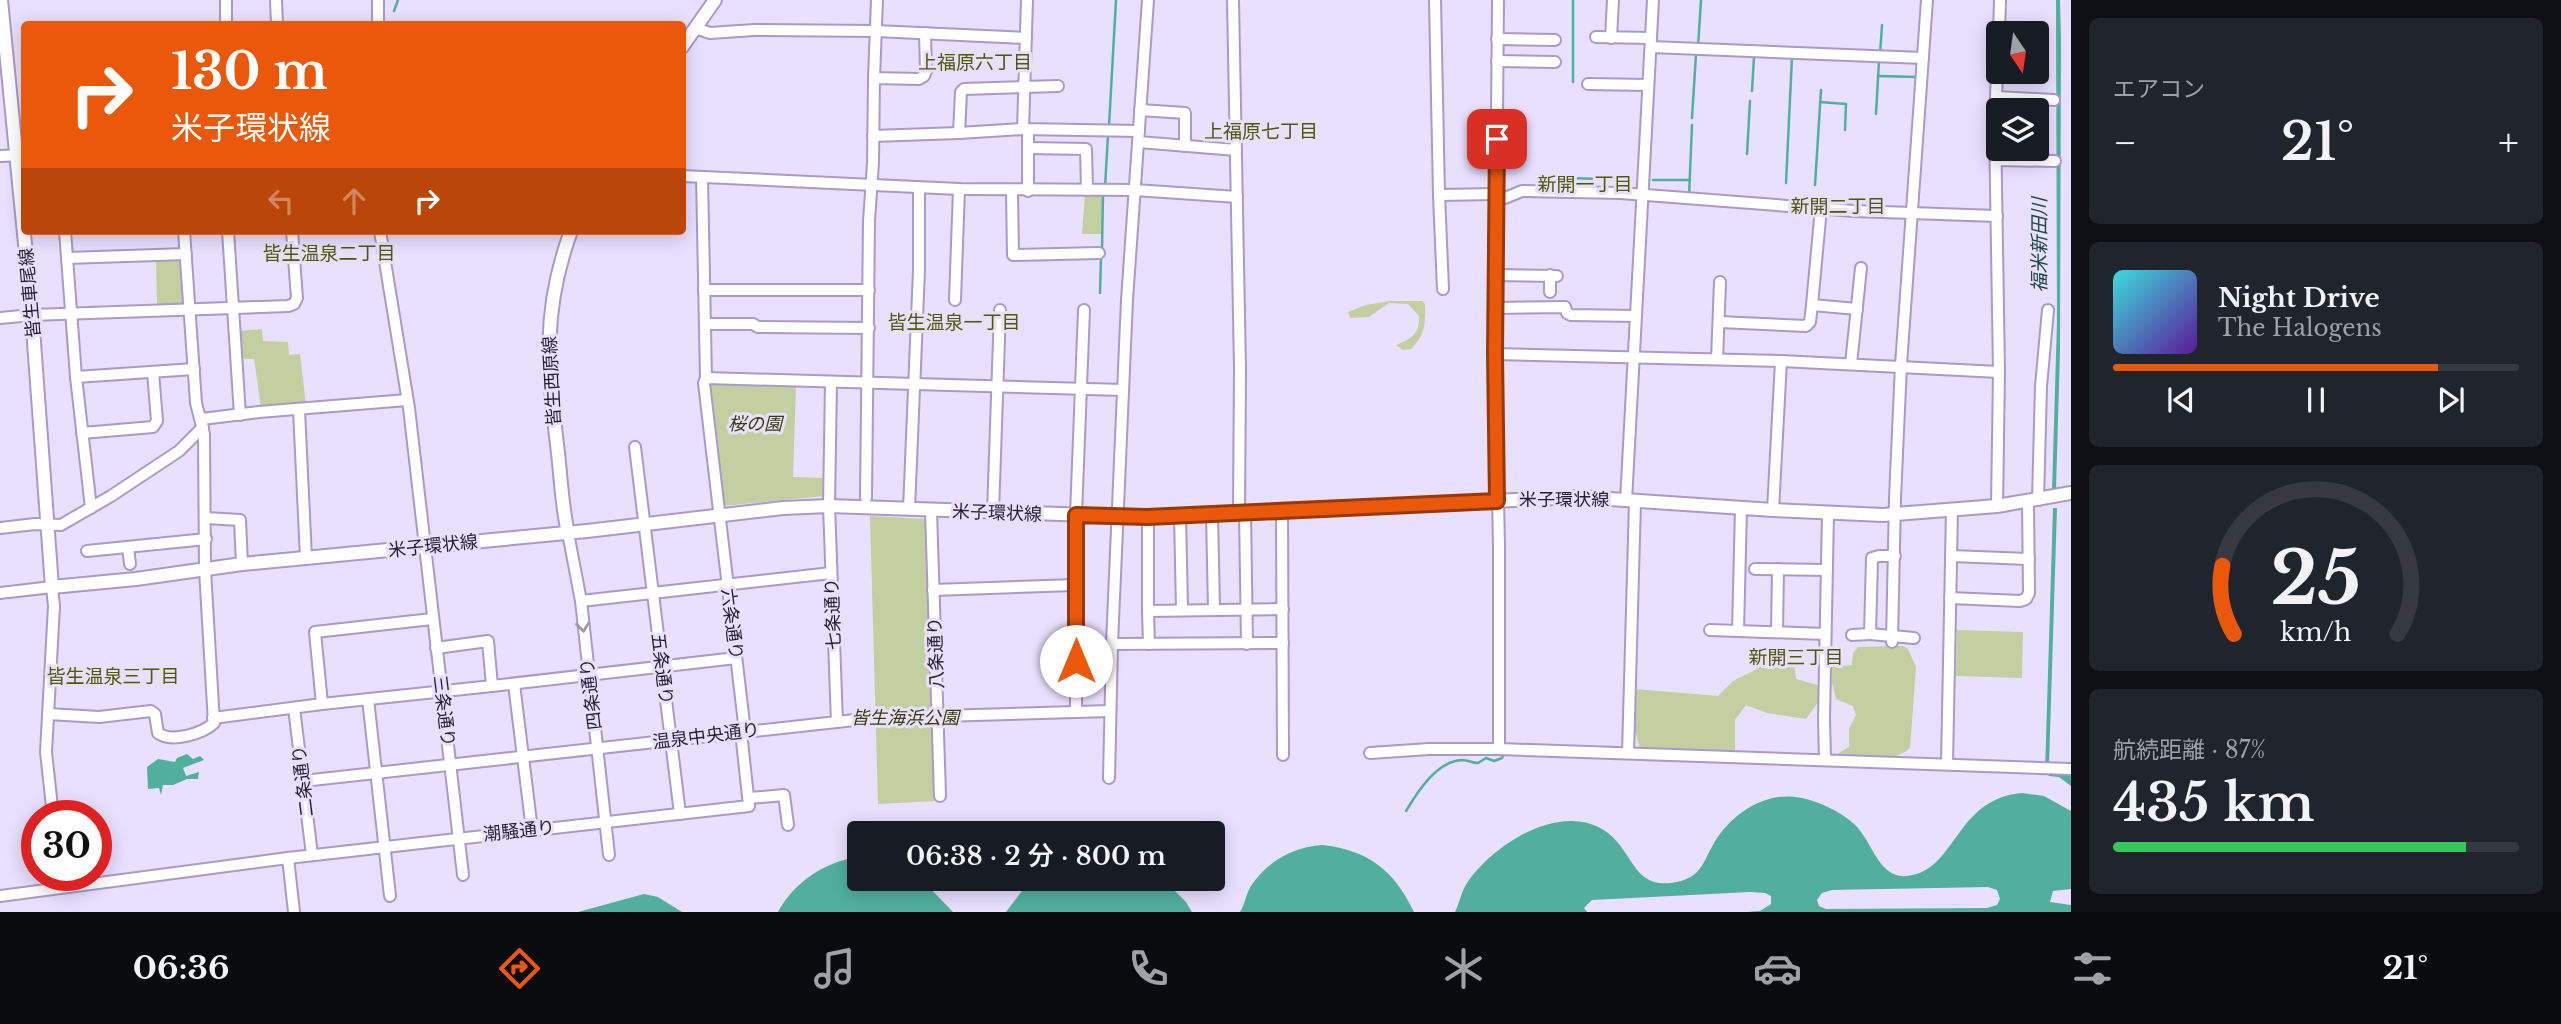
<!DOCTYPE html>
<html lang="ja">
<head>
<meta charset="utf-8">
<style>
  :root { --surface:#171b24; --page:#20242c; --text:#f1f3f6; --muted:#9ea1a6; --line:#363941; --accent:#ea580c }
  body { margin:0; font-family:"Libre Baskerville","Noto Sans JP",serif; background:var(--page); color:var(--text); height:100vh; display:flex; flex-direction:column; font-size:26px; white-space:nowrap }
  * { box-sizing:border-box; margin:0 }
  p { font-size:23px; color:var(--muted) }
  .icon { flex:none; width:38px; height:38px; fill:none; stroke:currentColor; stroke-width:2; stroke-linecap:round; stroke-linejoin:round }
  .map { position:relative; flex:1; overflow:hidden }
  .panel { display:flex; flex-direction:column; gap:18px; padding:18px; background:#0d0f14; width:490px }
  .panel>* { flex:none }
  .guide { position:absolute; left:21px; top:21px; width:665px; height:214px; border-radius:7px; box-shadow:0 4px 18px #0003; background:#ea580c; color:#fff; overflow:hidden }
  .needle { width:46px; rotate:167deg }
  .controls { position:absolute; left:1986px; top:21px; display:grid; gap:14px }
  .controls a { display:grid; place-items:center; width:63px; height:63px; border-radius:7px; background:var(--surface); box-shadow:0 4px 18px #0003; font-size:35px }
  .speed { position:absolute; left:21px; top:800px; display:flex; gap:14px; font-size:35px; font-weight:700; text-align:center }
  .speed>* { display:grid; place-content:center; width:91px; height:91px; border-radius:50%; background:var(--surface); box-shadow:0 4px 18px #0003; line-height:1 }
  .speed .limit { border:10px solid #d22; background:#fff; color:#111 }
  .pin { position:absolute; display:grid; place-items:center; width:60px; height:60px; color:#fff; margin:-30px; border-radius:14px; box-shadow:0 4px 10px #0006 }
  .me { position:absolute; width:77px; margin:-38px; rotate:0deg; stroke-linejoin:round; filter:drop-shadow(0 0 5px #0008) }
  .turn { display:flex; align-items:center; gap:24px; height:147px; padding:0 35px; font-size:32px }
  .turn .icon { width:91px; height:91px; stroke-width:2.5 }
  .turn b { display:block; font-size:49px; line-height:60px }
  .lanes { display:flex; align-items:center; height:66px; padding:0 35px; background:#0003; justify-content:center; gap:35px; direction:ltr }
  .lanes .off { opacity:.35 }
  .big { font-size:52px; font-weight:600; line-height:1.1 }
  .panel .card { flex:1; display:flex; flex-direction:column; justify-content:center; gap:10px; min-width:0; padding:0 24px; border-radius:10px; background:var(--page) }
  .panel .dial { align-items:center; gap:0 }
  .dial svg { height:182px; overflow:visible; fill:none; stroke:var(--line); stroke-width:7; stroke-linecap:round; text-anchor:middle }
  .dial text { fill:var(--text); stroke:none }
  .song { display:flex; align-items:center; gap:21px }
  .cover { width:84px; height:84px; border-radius:10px; background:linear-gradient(135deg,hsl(180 70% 55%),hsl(270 70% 35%)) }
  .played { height:7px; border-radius:4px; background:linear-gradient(90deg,var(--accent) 80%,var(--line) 80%) }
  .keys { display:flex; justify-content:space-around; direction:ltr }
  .heat { display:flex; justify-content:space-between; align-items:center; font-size:38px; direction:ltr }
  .charge { height:10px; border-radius:5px; background:linear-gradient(90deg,#34c759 87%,var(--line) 0) }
  .trip { position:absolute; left:847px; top:821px; width:378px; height:70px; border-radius:7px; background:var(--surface); box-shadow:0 4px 18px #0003; font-weight:600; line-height:70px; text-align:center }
  .tabs { display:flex; height:112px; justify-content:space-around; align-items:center; background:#090b0e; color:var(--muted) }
  .tabs .icon { width:49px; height:49px }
  .tabs .current { color:var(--accent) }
  .tabs b { font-size:32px; color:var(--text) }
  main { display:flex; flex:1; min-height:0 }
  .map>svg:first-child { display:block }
  .green { fill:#c3cfa1 }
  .water { fill:#52af9e; fill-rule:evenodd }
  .pier { fill:#e9e0fe; fill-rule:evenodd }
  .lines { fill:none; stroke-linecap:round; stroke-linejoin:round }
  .stream { stroke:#52af9e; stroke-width:2.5 }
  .minor-casing { stroke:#aa9ac9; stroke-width:14 }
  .major-casing { stroke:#aa9ac9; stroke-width:16 }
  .minor { stroke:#fff; stroke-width:10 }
  .major { stroke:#fff; stroke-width:12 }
  .oneway { stroke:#9d9aa2 }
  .route-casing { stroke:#983908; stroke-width:18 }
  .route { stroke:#ea580c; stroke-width:12 }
  .labels { text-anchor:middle; stroke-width:6; stroke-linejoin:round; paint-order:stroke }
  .street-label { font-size:18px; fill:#251f31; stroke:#e9e0fe }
  .park-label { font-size:18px; font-style:italic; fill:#323b06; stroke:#e9e0fe }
  .neighbourhood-label { font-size:19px; fill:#4d5a08; stroke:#e9e0fe }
  .water-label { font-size:19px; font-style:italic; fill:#1d473f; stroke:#e9e0fe }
</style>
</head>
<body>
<main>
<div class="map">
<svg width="2071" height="912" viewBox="0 0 2071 912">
  <rect width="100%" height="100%" fill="#e9e0fe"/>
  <g class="green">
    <path d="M1085 194H1102V234H1082Z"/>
    <path d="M156 259H179L183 263 187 300 183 305 157 306Z"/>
    <path d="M1390 301H1422L1425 304C1426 322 1425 336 1411 349L1403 350 1396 345C1411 339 1420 334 1419 316L1408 304 1389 303 1369 317 1350 318 1348 312 1366 305Z"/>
    <path d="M262 329 263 341 288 342 289 355 300 354 306 405 261 408 254 359H240L238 331Z"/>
    <path d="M711 382 796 385 793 477 826 478 825 496 722 506 709 385Z"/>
    <path d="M870 516 928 519 937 801 878 804Z"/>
    <path d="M1957 630 2023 632 2022 678 1956 676Z"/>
    <path d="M1903 646 1908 649 1916 667 1910 748C1891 765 1858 757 1834 756L1849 747V729L1856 715 1853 706 1836 699 1832 683V667L1852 665 1853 653 1858 647Z"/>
    <path d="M1793 651 1796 679 1818 685 1819 701 1806 719 1767 713 1746 705 1735 720V751L1640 748 1633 724 1635 689 1718 696 1733 681 1757 669 1759 653Z"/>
  </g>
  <g class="water">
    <path d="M2056 0H2060L2061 39 2060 351 2056 490 2052 491 2057 322Z"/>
    <path d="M2053 508H2057L2049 766 2071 774V786L2059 777 2049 776 2045 772Z"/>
    <path d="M187 754 193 759 200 756 204 760 183 768 186 776 199 772 198 779H187L173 785H163L161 795 159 788 148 789 147 767 158 759 175 762 177 758Z"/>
    <path d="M2022 793 2044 796 2071 811V889L2053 891 2050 902 2071 905V912H1746L1760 910 1771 902 1765 894 1587 904 1588 912H1455C1460 902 1461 892 1467 883 1493 844 1563 799 1608 833 1636 855 1633 893 1681 881 1702 875 1704 860 1714 843 1732 813 1767 790 1802 798 1820 802 1841 812 1854 824 1873 841 1878 879 1907 876 1957 871 1954 799 2022 793ZM1994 889 1997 904 1820 906V895L1842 890Z"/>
    <path d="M1322 845C1368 850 1394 870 1414 912H1240C1245 904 1246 894 1251 886 1267 861 1294 847 1322 845Z"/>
    <path d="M859 857V878L921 879 953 912H778C794 882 826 861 859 857Z"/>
    <path d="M1031 879H1163L1186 902 1192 912H1006Z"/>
    <path d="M644 894 658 897 682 912H578Z"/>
  </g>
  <g class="pier">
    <path d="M1988 887 1997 890 2000 899 1997 905 1987 908 1826 909 1819 906 1817 900 1822 893 1832 890ZM1974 891 1992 892 1995 901 1986 904 1832 905H1824L1821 901 1826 895 1842 893Z"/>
    <path d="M1750 892 1765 893 1771 896V904L1760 911 1742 912 1744 909 1759 907 1768 901 1764 897H1750L1592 904 1588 908 1591 912H1587L1584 908 1592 900Z"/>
  </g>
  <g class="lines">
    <g class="stream">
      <path d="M394 11 398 0"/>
      <path d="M1698 47 1701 0"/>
      <path d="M1880 54 1882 25"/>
      <path d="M1878 76 1917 77"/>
      <path d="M1573 82V0"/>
      <path d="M1752 91 1754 56"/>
      <path d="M1820 102 1846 104 1845 130"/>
      <path d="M1876 114 1879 61"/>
      <path d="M1692 118 1696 54"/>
      <path d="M1109 126 1116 0"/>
      <path d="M1747 154 1750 101"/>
      <path d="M1569 178 1631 180"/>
      <path d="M1653 180H1690"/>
      <path d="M1786 183 1792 57"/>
      <path d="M1815 185 1821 90"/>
      <path d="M1105 187 1108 135"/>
      <path d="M1689 196 1692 125"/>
      <path d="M1102 250 1103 194"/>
      <path d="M1100 293 1101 257"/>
      <path d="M1406 811C1418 791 1437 761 1462 760 1467 760 1473 763 1478 763L1486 758 1494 761 1502 758 1504 754"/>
    </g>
    <g class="minor-casing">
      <g id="minor">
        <path d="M276 0 277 24"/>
        <path d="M1027 0 1023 129 1139 131"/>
        <path d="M1148 0 1127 300 1112 644 1283 643"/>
        <path d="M1233 0 1240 368 1239 512"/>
        <path d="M1435 0 1439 195 1443 289"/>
        <path d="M1498 0 1495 354 1499 546V749"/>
        <path d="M226 24V0"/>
        <path d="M378 24V0"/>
        <path d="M695 28 710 33 754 30 876 31 1026 38"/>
        <path d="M1999 33 2000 0"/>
        <path d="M1596 37 1651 38"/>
        <path d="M1611 38 1613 0"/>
        <path d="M1497 39 1555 40"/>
        <path d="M1651 47 1923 58"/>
        <path d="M1497 61 1555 62"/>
        <path d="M874 78 877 0"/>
        <path d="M1588 84 1648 85"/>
        <path d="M1997 97 2054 100"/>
        <path d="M1140 110 1185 113V146"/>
        <path d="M1023 129 959 133 961 92 964 89 1058 86"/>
        <path d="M873 136 959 133"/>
        <path d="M1139 142 1236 150"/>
        <path d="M1028 148 1086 149 1087 190"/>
        <path d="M0 156 24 155"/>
        <path d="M1996 160 2055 161"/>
        <path d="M682 176 959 189 1135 190 1237 197"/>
        <path d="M702 177 706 378"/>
        <path d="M1012 191 1013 255 1099 253"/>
        <path d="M1028 191V130"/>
        <path d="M1439 195 1496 194"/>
        <path d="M1496 198H1505L1522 191 1620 193 1854 211 1997 216"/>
        <path d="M1821 208 1812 305 1857 309"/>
        <path d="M65 231 76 377 91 508"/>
        <path d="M228 231 240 415"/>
        <path d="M380 231 409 408 463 875"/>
        <path d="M67 258 186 254"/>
        <path d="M1495 275 1557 276"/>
        <path d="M1550 275V292"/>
        <path d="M704 290H869"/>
        <path d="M955 300 959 189"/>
        <path d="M1495 308 1565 307 1567 313 1571 315 1636 316"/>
        <path d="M0 318 32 315 288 306 294 304 297 298 292 231"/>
        <path d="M1719 322 1806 326 1810 322 1812 305"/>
        <path d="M705 324H753L758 327 869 328"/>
        <path d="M1495 354 1781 361 1999 372"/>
        <path d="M1717 359 1720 282"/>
        <path d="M1851 364 1861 268"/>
        <path d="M76 377 194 369"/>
        <path d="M831 382 829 506 837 722"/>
        <path d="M299 410 306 558"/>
        <path d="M202 419 259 412 407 400"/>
        <path d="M82 433 153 427 157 421 153 372"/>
        <path d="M635 447 680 814"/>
        <path d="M866 498 869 221 873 163 874 78 919 79 924 76 926 71 925 33"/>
        <path d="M2038 500 2041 386 2048 310"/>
        <path d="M1626 501 1653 0"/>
        <path d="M1997 506 1999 372 1995 123 1998 44"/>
        <path d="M909 509 919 270V188"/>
        <path d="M931 510 940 796"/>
        <path d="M1282 510 1283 755"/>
        <path d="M1773 510 1781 361"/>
        <path d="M1245 512 1247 644"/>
        <path d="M993 513 1000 310"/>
        <path d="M1212 514 1214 610"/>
        <path d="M1180 515 1182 610"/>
        <path d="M1148 517V611"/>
        <path d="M206 518 240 520 242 564"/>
        <path d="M0 528 35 524 61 525 111 496 179 451 203 427"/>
        <path d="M568 533 581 601 609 855"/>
        <path d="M128 547 130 564"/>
        <path d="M87 551 206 539"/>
        <path d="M1895 556H1879L1872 558 1870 634 1914 638"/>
        <path d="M1951 556 2029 559"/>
        <path d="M1755 569 1827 570"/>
        <path d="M933 590 1075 585"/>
        <path d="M0 593 52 587 54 606 46 752 53 816"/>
        <path d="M1950 598 2020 601 2026 599 2029 593 2028 502"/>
        <path d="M581 601 831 573"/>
        <path d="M1710 630 1825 634"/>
        <path d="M1738 631 1741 508"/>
        <path d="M1777 632 1778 569"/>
        <path d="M1852 635 1870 634"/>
        <path d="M1892 642 1895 498 1901 365 1927 0"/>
        <path d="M1149 644 1148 611 1283 609"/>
        <path d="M514 684 532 830"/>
        <path d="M492 686 736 658"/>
        <path d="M368 699 390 896"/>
        <path d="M322 704 492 686 488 641 436 648"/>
        <path d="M294 708 312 855"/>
        <path d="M1076 711V515L1084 310"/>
        <path d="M48 714 99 717 151 711 155 714 158 733C171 743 202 734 214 723L205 570 204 434 196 403 184 231"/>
        <path d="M213 718 322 704 315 632 432 619"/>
        <path d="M745 732 704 383 706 378 1123 390"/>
        <path d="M1370 753 1429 749H1499L2071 769"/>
        <path d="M1628 753 1635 502"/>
        <path d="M1825 760 1824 718 1828 513"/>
        <path d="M1947 764 1952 510"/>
        <path d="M1109 778 1112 644"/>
        <path d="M303 781 873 718 1110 711"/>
        <path d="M750 798 784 795 788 825"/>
        <path d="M288 858 294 912"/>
        <path d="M0 896 288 858 749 806 741 732"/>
      </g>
    </g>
    <g class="major-casing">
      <g id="major">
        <path d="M1 0 32 315 52 587 136 579 242 564 587 531 783 508 829 506 1148 517 1580 497 1773 510 1883 515 1997 506 2071 493"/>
        <path d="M682 47 715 0"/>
        <path d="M568 533C562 507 561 480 558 453 548 369 541 313 571 231"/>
      </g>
    </g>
    <use href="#minor" class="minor"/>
    <use href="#major" class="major"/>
  </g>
  <defs><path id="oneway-chevron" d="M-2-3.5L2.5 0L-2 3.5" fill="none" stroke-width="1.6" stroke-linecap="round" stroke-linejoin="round" transform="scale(1.75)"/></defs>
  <use class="oneway" href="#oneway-chevron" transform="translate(583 627) rotate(84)"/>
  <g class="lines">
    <g class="route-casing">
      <path id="route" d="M1076 661V515L1147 517 1497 501 1495 354 1497 139"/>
    </g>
    <use href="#route" class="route"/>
  </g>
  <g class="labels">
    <g class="street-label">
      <text transform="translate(30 293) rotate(-95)" y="6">皆生車尾線</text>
      <text transform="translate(552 381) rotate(-93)" y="6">皆生西原線</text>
      <text x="1564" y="506">米子環状線</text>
      <text transform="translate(997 513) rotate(2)" y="6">米子環状線</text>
      <text transform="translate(433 546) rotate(-6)" y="6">米子環状線</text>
      <text transform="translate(833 614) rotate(-92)" y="6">七条通り</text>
      <text transform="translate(732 624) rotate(83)" y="6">六条通り</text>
      <text transform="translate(936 653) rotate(-92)" y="6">八条通り</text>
      <text transform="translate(662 669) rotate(83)" y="6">五条通り</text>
      <text transform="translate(591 694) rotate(-97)" y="6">四条通り</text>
      <text transform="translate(444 711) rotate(83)" y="6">三条通り</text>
      <text transform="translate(706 736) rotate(-7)" y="6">温泉中央通り</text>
      <text transform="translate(303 781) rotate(-97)" y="6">二条通り</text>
      <text transform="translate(519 831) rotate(-6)" y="6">潮騒通り</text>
    </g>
    <g class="park-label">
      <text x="755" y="430">桜の園</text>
      <text x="905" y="724">皆生海浜公園</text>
    </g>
    <g class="neighbourhood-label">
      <text x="975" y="69">上福原六丁目</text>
      <text x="1261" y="138">上福原七丁目</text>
      <text x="1585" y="191">新開一丁目</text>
      <text x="1838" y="213">新開二丁目</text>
      <text x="329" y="260">皆生温泉二丁目</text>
      <text x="954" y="329">皆生温泉一丁目</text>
      <text x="1796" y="664">新開三丁目</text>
      <text x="113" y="683">皆生温泉三丁目</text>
    </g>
    <g class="water-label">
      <text transform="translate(2039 245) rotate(-90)" y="7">福米新田川</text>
    </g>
  </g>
</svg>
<div class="controls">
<a><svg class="needle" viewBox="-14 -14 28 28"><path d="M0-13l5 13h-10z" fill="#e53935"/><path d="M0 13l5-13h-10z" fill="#9ea1a6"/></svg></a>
<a><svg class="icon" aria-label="layers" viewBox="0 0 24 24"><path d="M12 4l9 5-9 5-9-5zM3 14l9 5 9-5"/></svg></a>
</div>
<div class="speed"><div class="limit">30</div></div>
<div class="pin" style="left:1497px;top:139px;background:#d93025"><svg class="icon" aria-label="arrive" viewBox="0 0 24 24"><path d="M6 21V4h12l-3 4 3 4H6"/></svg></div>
<svg class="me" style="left:1076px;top:661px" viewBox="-20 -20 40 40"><circle r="19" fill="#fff"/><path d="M0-13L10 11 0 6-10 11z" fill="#ea580c"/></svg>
<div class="trip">06:38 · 2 分 · 800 m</div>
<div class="guide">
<div class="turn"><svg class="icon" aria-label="right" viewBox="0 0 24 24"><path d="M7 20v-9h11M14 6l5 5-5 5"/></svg><div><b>130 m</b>米子環状線</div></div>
<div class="lanes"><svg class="icon off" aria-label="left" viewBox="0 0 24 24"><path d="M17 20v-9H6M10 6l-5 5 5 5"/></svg><svg class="icon off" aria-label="ahead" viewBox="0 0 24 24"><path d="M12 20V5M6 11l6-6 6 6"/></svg><svg class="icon" aria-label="right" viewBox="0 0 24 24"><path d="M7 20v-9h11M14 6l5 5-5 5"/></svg></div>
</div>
</div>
<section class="panel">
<div class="card"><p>エアコン</p>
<div class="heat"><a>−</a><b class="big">21°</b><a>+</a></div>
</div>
<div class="card">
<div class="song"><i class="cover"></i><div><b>Night Drive</b><p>The Halogens</p></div></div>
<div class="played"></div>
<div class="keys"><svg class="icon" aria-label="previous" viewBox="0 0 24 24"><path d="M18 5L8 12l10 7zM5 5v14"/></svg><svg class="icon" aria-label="pause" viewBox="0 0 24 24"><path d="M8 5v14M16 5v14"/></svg><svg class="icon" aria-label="next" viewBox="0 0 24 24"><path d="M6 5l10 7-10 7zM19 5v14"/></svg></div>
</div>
<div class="card dial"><svg viewBox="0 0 100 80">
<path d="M14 69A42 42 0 1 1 86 69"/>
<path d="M14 69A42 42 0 0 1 9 39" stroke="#ea580c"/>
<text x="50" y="56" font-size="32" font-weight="700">25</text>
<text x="50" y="72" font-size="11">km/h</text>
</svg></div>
<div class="card"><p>航続距離 · 87%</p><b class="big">435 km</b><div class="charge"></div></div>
</section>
</main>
<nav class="tabs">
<b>06:36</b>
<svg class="icon current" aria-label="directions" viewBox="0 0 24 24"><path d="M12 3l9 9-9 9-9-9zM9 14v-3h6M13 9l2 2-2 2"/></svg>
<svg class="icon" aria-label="music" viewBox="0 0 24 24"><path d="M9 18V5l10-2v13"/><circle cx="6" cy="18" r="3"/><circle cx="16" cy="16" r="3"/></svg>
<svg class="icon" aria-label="phone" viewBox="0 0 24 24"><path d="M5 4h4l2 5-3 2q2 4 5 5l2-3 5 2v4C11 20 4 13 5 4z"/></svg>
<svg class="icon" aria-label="climate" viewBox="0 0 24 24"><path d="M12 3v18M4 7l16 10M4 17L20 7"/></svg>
<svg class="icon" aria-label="car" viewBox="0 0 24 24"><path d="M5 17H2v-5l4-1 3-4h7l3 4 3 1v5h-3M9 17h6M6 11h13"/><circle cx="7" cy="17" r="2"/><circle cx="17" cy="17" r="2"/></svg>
<svg class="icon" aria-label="filters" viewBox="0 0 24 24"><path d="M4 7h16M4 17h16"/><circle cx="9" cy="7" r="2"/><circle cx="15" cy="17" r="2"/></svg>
<b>21°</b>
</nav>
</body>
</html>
